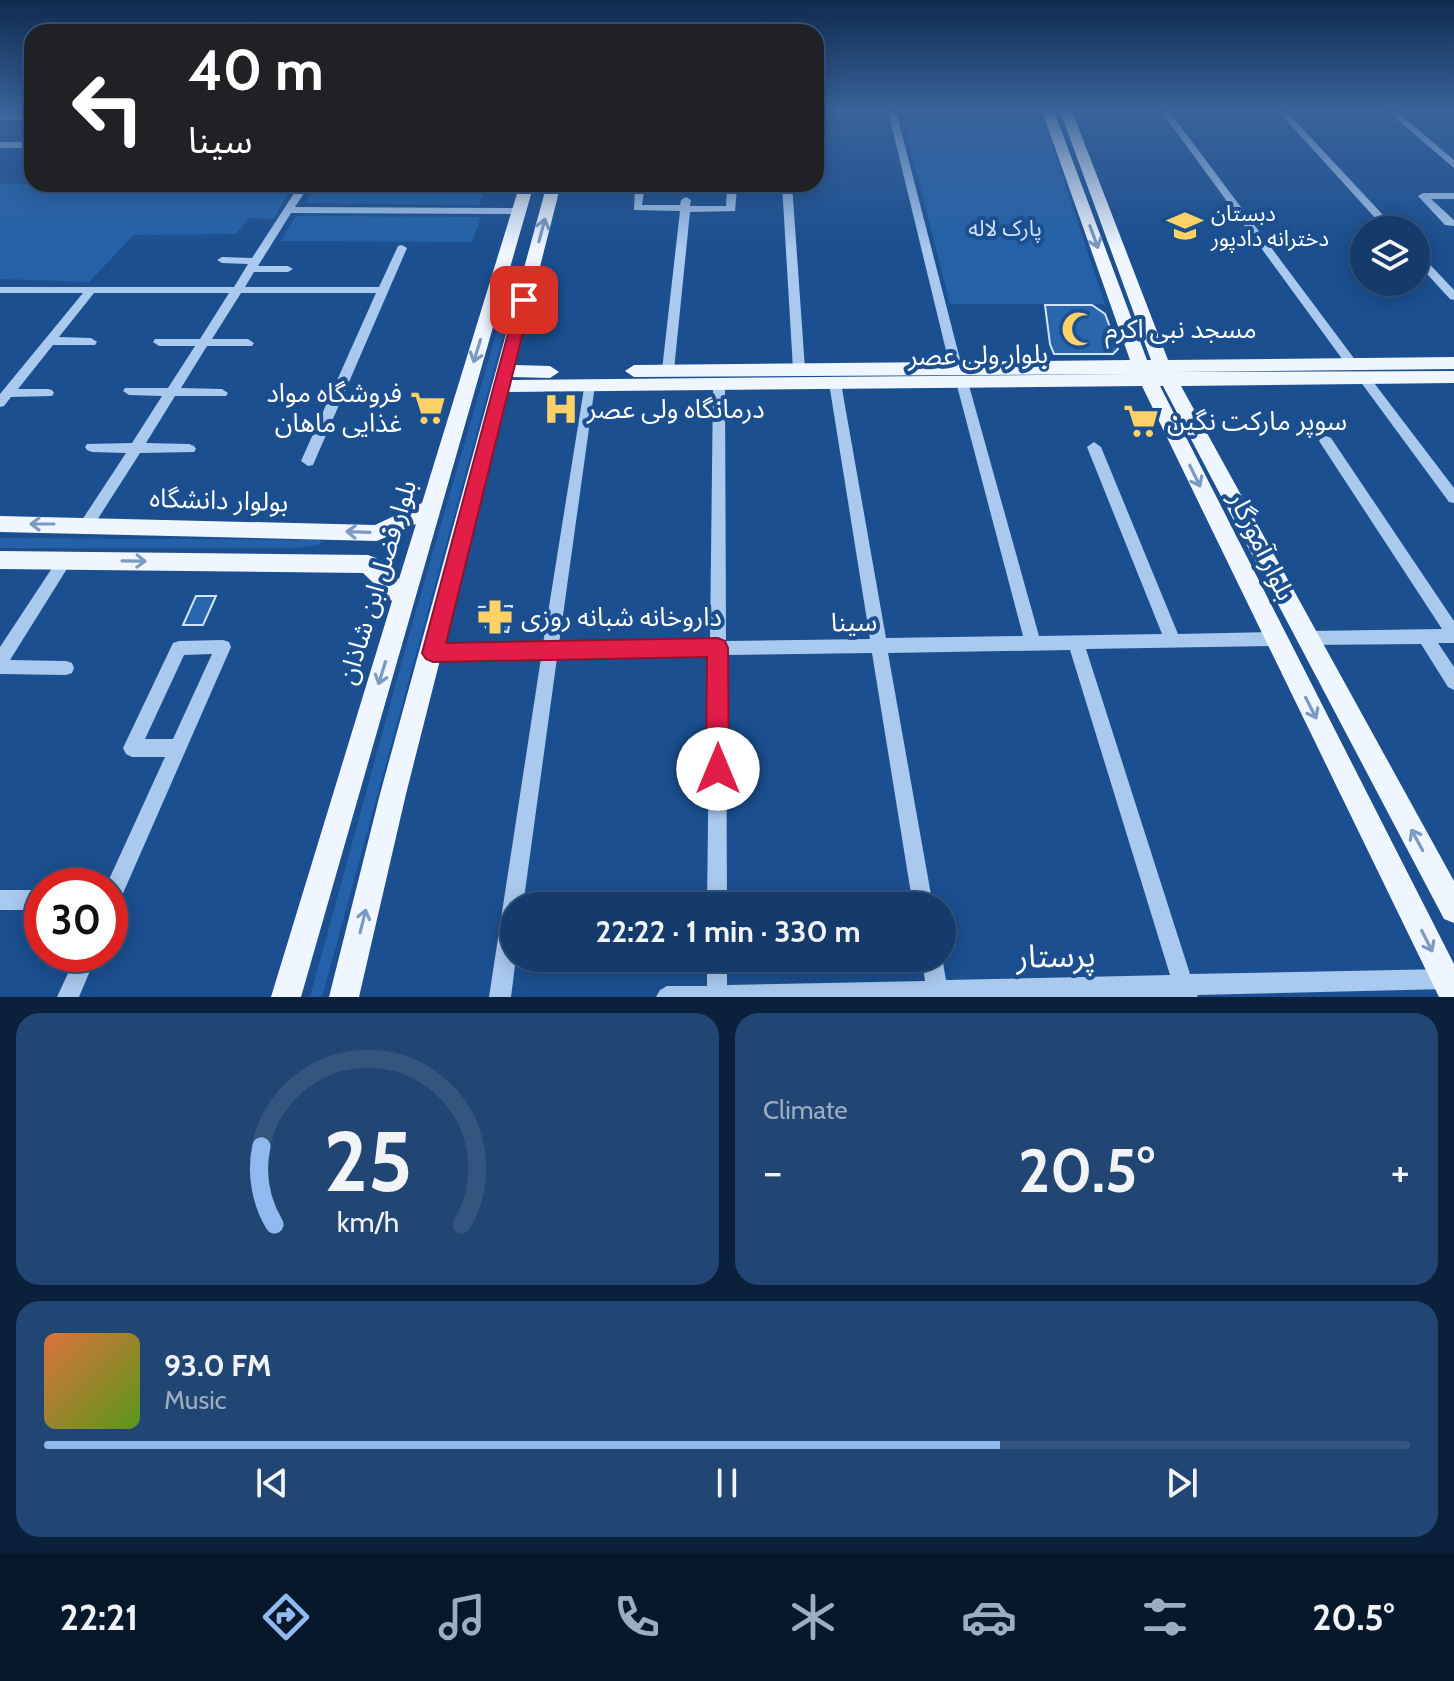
<!DOCTYPE html>
<html lang="en">
<head>
<meta charset="utf-8">
<style>
  :root { --surface:#143b6b; --page:#214673; --text:#f1f3f6; --muted:#9dadc1; --line:#33557e; --accent:#90b9f0 }
  body { margin:0; font-family:Cabin,"Noto Sans Arabic",sans-serif; background:var(--page); color:var(--text); height:100vh; display:flex; flex-direction:column; font-size:30px; white-space:nowrap }
  * { box-sizing:border-box; margin:0 }
  p { font-size:26px; color:var(--muted) }
  .icon { flex:none; width:44px; height:44px; fill:none; stroke:currentColor; stroke-width:2; stroke-linecap:round; stroke-linejoin:round }
  .map { position:relative; height:997px; overflow:hidden }
  .details { display:flex; flex-direction:column; gap:16px; padding:16px; background:#0b203b; flex:1 }
  .details>* { flex:none }
  .hud { position:absolute; left:24px; top:24px; width:800px; height:168px; border-radius:24px; box-shadow:0 4px 20px #0003,0 0 0 2px var(--line); background:#202124; color:#fff; overflow:hidden }
  .tools { position:absolute; left:1350px; top:216px; display:grid; gap:16px }
  .tools a { display:grid; place-items:center; width:80px; height:80px; border-radius:50%; background:var(--surface); box-shadow:0 4px 20px #0003,0 0 0 2px var(--line); font-size:40px }
  .speed { position:absolute; left:24px; top:868px; display:flex; gap:16px; font-size:40px; font-weight:700; text-align:center }
  .speed>* { display:grid; place-content:center; width:104px; height:104px; border-radius:50%; background:var(--surface); box-shadow:0 4px 20px #0003,0 0 0 2px var(--line); line-height:1 }
  .speed .limit { border:12px solid #d22; background:#fff; color:#111 }
  .pin { position:absolute; display:grid; place-items:center; width:68px; height:68px; color:#fff; margin:-34px; border-radius:16px; box-shadow:0 4px 12px #0006 }
  .me { position:absolute; width:88px; margin:-44px; rotate:0deg; stroke-linejoin:round; filter:drop-shadow(0 0 6px #0008) }
  .turn { display:flex; align-items:center; gap:28px; height:168px; padding:0 32px; font-size:36px }
  .turn .icon { width:104px; height:104px; stroke-width:2.5 }
  .turn b { display:block; font-size:56px; line-height:68px }
  .big { font-size:60px; font-weight:700; line-height:1.1 }
  .details .tile { flex:1; display:flex; flex-direction:column; justify-content:center; gap:12px; min-width:0; padding:0 28px; border-radius:24px; background:var(--page) }
  .details .dial { align-items:center; gap:0 }
  .dial svg { height:208px; overflow:visible; fill:none; stroke:var(--line); stroke-width:7; stroke-linecap:round; text-anchor:middle }
  .dial text { fill:var(--text); stroke:none }
  .song { display:flex; align-items:center; gap:24px }
  .cover { width:96px; height:96px; border-radius:12px; background:linear-gradient(135deg,hsl(20 70% 55%),hsl(90 70% 35%)) }
  .played { height:8px; border-radius:4px; background:linear-gradient(90deg,var(--accent) 70%,var(--line) 70%) }
  .keys { display:flex; justify-content:space-around; direction:ltr }
  .heat { display:flex; justify-content:space-between; align-items:center; font-size:44px; direction:ltr }
  .details .tiles { flex:1; display:grid; gap:16px; grid-template-columns:1fr 1fr }
  .tile:last-child { grid-column:span 2 }
  .trip { position:absolute; left:500px; top:892px; width:456px; height:80px; border-radius:40px; background:var(--surface); box-shadow:0 4px 20px #0003,0 0 0 2px var(--line); font-weight:700; line-height:80px; text-align:center }
  .menu { display:flex; height:128px; justify-content:space-around; align-items:center; background:#08182b; color:var(--muted) }
  .menu .icon { width:56px; height:56px }
  .menu .current { color:var(--accent) }
  .menu b { font-size:36px; color:var(--text) }
  .map>svg:first-child { display:block }
  .green { fill:#2461a8 }
  .building { fill:#2a66ad; stroke:#cfe3fa; stroke-width:2 }
  .lines { fill:none; stroke-linecap:round; stroke-linejoin:round }
  .minor { fill:#a9c9ee; fill-rule:evenodd }
  .major { fill:#f0f6ff; fill-rule:evenodd }
  .oneway { stroke:#7b9ac1 }
  .route { fill:#e11d48; stroke:#92132f; stroke-width:2 }
  .labels { text-anchor:middle; stroke-width:8; stroke-linejoin:round; paint-order:stroke }
  .far-poi-label { font-size:22px; fill:#fff; stroke:#1b4f8f; text-anchor:start }
  .far-park-label { font-size:22px; fill:#cfe3fa; stroke:#1b4f8f }
  .poi-label { font-size:26px; fill:#fff; stroke:#1b4f8f; text-anchor:start }
  .street-label { font-size:26px; fill:#fff; stroke:#1b4f8f }
  .near-street-label { font-size:32px; fill:#fff; stroke:#1b4f8f }
</style>
</head>
<body>
<div class="map">
<svg width="1454" height="997" viewBox="0 0 1454 997">
  <rect width="100%" height="100%" fill="#1b4f8f"/>
  <g class="green">
    <path d="M901 111H1041L1105 304H950Z"/>
    <path d="M0 184H293L274 219 249 218 236 234 134 235 89 282 0 279Z"/>
    <path d="M317 184H487L479 205 305 203Z"/>
    <path d="M296 216 481 217 472 242 280 241Z"/>
    <path d="M510 286 512 287 510 311 322 997H310L411 628Z"/>
    <path d="M0 538 319 540 322 541 319 545 295 548H0Z"/>
  </g>
  <g class="building">
    <path d="M1045 305H1092L1105 314 1118 349 1113 354H1054L1050 344Z"/>
    <path d="M196 596H216L203 625H183Z"/>
    <path d="M512 606 508 632 487 629 479 614V607Z"/>
  </g>
  <g class="lines">
    <g class="minor">
      <path d="M888 111H896L962 367 956 371 950 367Z"/>
      <path d="M1161 111H1169L1356 361 1358 364 1356 367H1348Z"/>
      <path d="M1278 111H1286L1397 230H1386Z"/>
      <path d="M1387 111H1396L1454 160V168Z"/>
      <path d="M0 114H26L30 117 26 120H0Z"/>
      <rect x="0" y="142" width="32" height="6"/>
      <path d="M300 184H310L295 207 519 208 524 211 519 214 291 213 258 266H288L293 269 288 272H254L245 287H379L398 246 402 245 407 248 313 465 308 466 301 461 376 293H241L212 339H248L254 343 252 346H207L181 388 222 389 228 393 226 396H175L146 443 189 444 194 446 196 449 194 452 140 453 92 528H82L80 524 82 520 126 453 92 452 87 450 85 447 87 444 132 443 162 396 129 395 123 391 125 388H168L195 346H159L153 342 155 339H200L229 293H94L59 337 91 338 97 342 95 345H53L18 389H48L52 390 54 393 52 396 11 397 4 406 0 407V394L83 293H0V287H234L248 264 222 263 217 260 222 257 252 258Z"/>
      <path d="M782 184H792L805 369 799 373 793 369Z"/>
      <path d="M640 185H732L737 188 735 211 690 212 674 370 668 374 662 370 680 211 634 210 635 188ZM644 191H727L726 206H690L691 200 686 197 681 200 680 205H642Z"/>
      <path d="M1454 193V199H1431L1454 220V226L1445 225 1418 196 1423 193Z"/>
      <path d="M1416 253 1420 254 1454 290V300L1450 299 1416 262Z"/>
      <path d="M1364 374 1368 375 1454 488V503L1449 502 1360 381 1358 378Z"/>
      <path d="M962 378 968 382 1039 636 1162 634 1087 447 1094 442 1101 447 1178 634 1276 632 1282 634 1284 639 1282 644 1276 646 1086 649 1190 974 1446 969 1453 972V986L1446 989 1197 995 1198 997H656L660 990 667 986H707V958H727V985L925 981 922 958 942 957 946 980 1170 975 1070 650 888 653 933 906H913L872 653 726 655 727 906H707L710 656 557 658 523 906H514V958H516L511 997H489L541 658 433 660 427 658 425 653 427 648 433 646 543 644 585 382H593L595 385 559 644 710 641 713 384 719 380 725 384 726 641 870 639 829 383 835 379 841 383 886 638 1023 636 956 382Z"/>
      <path d="M1326 436 1331 438 1454 621V643H1438L1454 667V690L1448 687 1421 644 1309 645 1303 643 1301 638 1303 633 1309 631 1442 629 1321 444 1319 441 1321 438Z"/>
      <path d="M65 554 70 556 72 560 70 564 10 660 66 661 72 663 74 668 72 673 66 675 0 674V647L60 556Z"/>
      <path d="M223 640 229 642 231 647 117 907 110 910V886H106L165 757H132L126 754 123 748 173 643 179 641ZM212 654 173 739H145L184 655Z"/>
      <rect x="0" y="890" width="42" height="20"/>
      <path d="M77 954H97L79 997H57Z"/>
    </g>
    <g class="major">
      <path d="M1042 111H1054L1147 360H1151L1060 111H1072L1168 360 1454 357V369L1173 372 1454 371V383L1181 386 1454 881V923L1444 919 1163 386H1160L1454 964V997H1439L1142 386 508 392 406 794 359 997H329L380 794 547 184H561L515 365 550 366 559 372 550 378 512 377 511 380 1136 374 634 377 625 371 634 365 1130 360Z"/>
      <path d="M520 184H534L301 997H271L392 601 363 573 0 569V551L368 555 376 558 399 579 416 524 377 541 0 532V516L375 525 422 503Z"/>
    </g>
  </g>
  <defs><path id="oneway-shaft" d="M-6 0H5M1.5-3L5.5 0L1.5 3" fill="none" stroke-width="1.6" stroke-linecap="round" stroke-linejoin="round" transform="scale(2)"/></defs>
  <g class="oneway">
    <use href="#oneway-shaft" transform="translate(542 230) rotate(-75)"/>
    <use href="#oneway-shaft" transform="translate(1094 237) rotate(70)"/>
    <use href="#oneway-shaft" transform="translate(477 351) rotate(107)"/>
    <use href="#oneway-shaft" transform="translate(1195 476) rotate(64)"/>
    <use href="#oneway-shaft" transform="translate(42 524) rotate(180)"/>
    <use href="#oneway-shaft" transform="translate(358 532) rotate(-178)"/>
    <use href="#oneway-shaft" transform="translate(134 561) rotate(1)"/>
    <use href="#oneway-shaft" transform="translate(382 673) rotate(107)"/>
    <use href="#oneway-shaft" transform="translate(1311 708) rotate(63)"/>
    <use href="#oneway-shaft" transform="translate(1417 840) rotate(-118)"/>
    <use href="#oneway-shaft" transform="translate(363 921) rotate(-76)"/>
    <use href="#oneway-shaft" transform="translate(1427 941) rotate(63)"/>
  </g>
  <linearGradient id="sky" x2="0" y2="1"><stop stop-color="#0f2b4f"/><stop offset="0.44" stop-color="#39639b"/><stop offset="1" stop-color="#39639b" stop-opacity="0"/></linearGradient>
  <rect width="1454" height="250" fill="url(#sky)"/>
  <path class="route" d="M524 295 531 300 446 643 718 638 725 641 728 648 729 769 726 777 718 780 709 777 706 769 707 657 433 662 426 659 422 653 517 300Z"/>
  <defs>
    <g id="school-bare" transform="scale(2.76)"><path d="M0-5L7-2L0 1L-7-2ZM-4 1L0 2.5L4 1V4Q0 6-4 4Z" fill="#ffd166" stroke="#1b4f8f" stroke-width="2.5" paint-order="stroke"/></g>
    <g id="mosque-bare" transform="scale(2.76)"><path d="M3.5-4.9A6 6 0 1 0 3.5 4.9A5 5 0 1 1 3.5-4.9Z" fill="#ffd166" stroke="#1b4f8f" stroke-width="2.5" paint-order="stroke"/></g>
    <g id="supermarket-bare" transform="scale(2.76)"><path d="M-6-5.5h2.5l.6 2H6L4.5 2H-2.5L-4.4-4H-6ZM-1.5 3.2a1.3 1.3 0 1 0 .1 0ZM3 3.2a1.3 1.3 0 1 0 .1 0Z" fill="#ffd166" stroke="#1b4f8f" stroke-width="2.5" paint-order="stroke"/></g>
    <g id="hospital-bare" transform="scale(2.76)"><path d="M-5-5h3v3.5h4V-5h3V5h-3V1.5h-4V5h-3Z" fill="#ffd166" stroke="#1b4f8f" stroke-width="2.5" paint-order="stroke"/></g>
    <g id="pharmacy-bare" transform="scale(2.76)"><path d="M-2-6h4v4h4v4h-4v4h-4v-4h-4v-4h4Z" fill="#ffd166" stroke="#1b4f8f" stroke-width="2.5" paint-order="stroke"/></g>
  </defs>
  <g fill-rule="evenodd">
    <use href="#school-bare" x="1185" y="226"/>
    <use href="#mosque-bare" x="1079" y="329"/>
    <use href="#supermarket-bare" x="428" y="408"/>
    <use href="#hospital-bare" x="561" y="409"/>
    <use href="#supermarket-bare" x="1141" y="421"/>
    <use href="#pharmacy-bare" x="495" y="617"/>
  </g>
  <g class="labels">
    <g class="far-poi-label">
      <text x="1211" y="221">دبستان<tspan x="1211" dy="25">دخترانه دادپور</tspan></text>
    </g>
    <g class="far-park-label">
      <text x="1005" y="236">پارک لاله</text>
    </g>
    <g class="poi-label">
      <text x="1105" y="338">مسجد نبی اکرم</text>
      <text x="402" y="402" text-anchor="end">فروشگاه مواد<tspan x="402" dy="30">غذایی ماهان</tspan></text>
      <text x="587" y="418">درمانگاه ولی عصر</text>
      <text x="1167" y="430">سوپر مارکت نگین</text>
      <text x="521" y="626">داروخانه شبانه روزی</text>
    </g>
    <g class="street-label">
      <text transform="translate(978 355) rotate(-1)" y="9">بلوار ولی عصر</text>
      <text transform="translate(219 500) rotate(2)" y="9">بولوار دانشگاه</text>
      <text transform="translate(1262 546) rotate(64)" y="9">بلوار آموزگار</text>
      <text transform="translate(377 582) rotate(-73)" y="9">بلوار فضل ابن شاذان</text>
      <text transform="translate(854 622) rotate(-1)" y="9">سینا</text>
    </g>
    <g class="near-street-label">
      <text transform="translate(1056 956) rotate(-1)" y="11">پرستار</text>
    </g>
  </g>
</svg>
<div class="tools">
<a><svg class="icon" aria-label="layers" viewBox="0 0 24 24"><path d="M12 4l9 5-9 5-9-5zM3 14l9 5 9-5"/></svg></a>
</div>
<div class="speed"><div class="limit">30</div></div>
<div class="pin" style="left:524px;top:300px;background:#d93025"><svg class="icon" aria-label="arrive" viewBox="0 0 24 24"><path d="M6 21V4h12l-3 4 3 4H6"/></svg></div>
<svg class="me" style="left:718px;top:769px" viewBox="-20 -20 40 40"><circle r="19" fill="#fff"/><path d="M0-13L10 11 0 6-10 11z" fill="#e11d48"/></svg>
<div class="trip">22:22 · 1 min · 330 m</div>
<div class="hud">
<div class="turn"><svg class="icon" aria-label="left" viewBox="0 0 24 24"><path d="M17 20v-9H6M10 6l-5 5 5 5"/></svg><div><b>40 m</b>سینا</div></div>
</div>
</div>
<section class="details">
<div class="tiles">
<div class="tile dial"><svg viewBox="0 0 100 80">
<path d="M14 69A42 42 0 1 1 86 69"/>
<path d="M14 69A42 42 0 0 1 9 39" stroke="#90b9f0"/>
<text x="50" y="56" font-size="32" font-weight="700">25</text>
<text x="50" y="72" font-size="11">km/h</text>
</svg></div>
<div class="tile"><p>Climate</p>
<div class="heat"><a>−</a><b class="big">20.5°</b><a>+</a></div>
</div>
<div class="tile">
<div class="song"><i class="cover"></i><div><b>93.0 FM</b><p>Music</p></div></div>
<div class="played"></div>
<div class="keys"><svg class="icon" aria-label="previous" viewBox="0 0 24 24"><path d="M18 5L8 12l10 7zM5 5v14"/></svg><svg class="icon" aria-label="pause" viewBox="0 0 24 24"><path d="M8 5v14M16 5v14"/></svg><svg class="icon" aria-label="next" viewBox="0 0 24 24"><path d="M6 5l10 7-10 7zM19 5v14"/></svg></div>
</div>
</div>
</section>
<nav class="menu">
<b>22:21</b>
<svg class="icon current" aria-label="directions" viewBox="0 0 24 24"><path d="M12 3l9 9-9 9-9-9zM9 14v-3h6M13 9l2 2-2 2"/></svg>
<svg class="icon" aria-label="music" viewBox="0 0 24 24"><path d="M9 18V5l10-2v13"/><circle cx="6" cy="18" r="3"/><circle cx="16" cy="16" r="3"/></svg>
<svg class="icon" aria-label="phone" viewBox="0 0 24 24"><path d="M5 4h4l2 5-3 2q2 4 5 5l2-3 5 2v4C11 20 4 13 5 4z"/></svg>
<svg class="icon" aria-label="climate" viewBox="0 0 24 24"><path d="M12 3v18M4 7l16 10M4 17L20 7"/></svg>
<svg class="icon" aria-label="car" viewBox="0 0 24 24"><path d="M5 17H2v-5l4-1 3-4h7l3 4 3 1v5h-3M9 17h6M6 11h13"/><circle cx="7" cy="17" r="2"/><circle cx="17" cy="17" r="2"/></svg>
<svg class="icon" aria-label="filters" viewBox="0 0 24 24"><path d="M4 7h16M4 17h16"/><circle cx="9" cy="7" r="2"/><circle cx="15" cy="17" r="2"/></svg>
<b>20.5°</b>
</nav>
</body>
</html>
